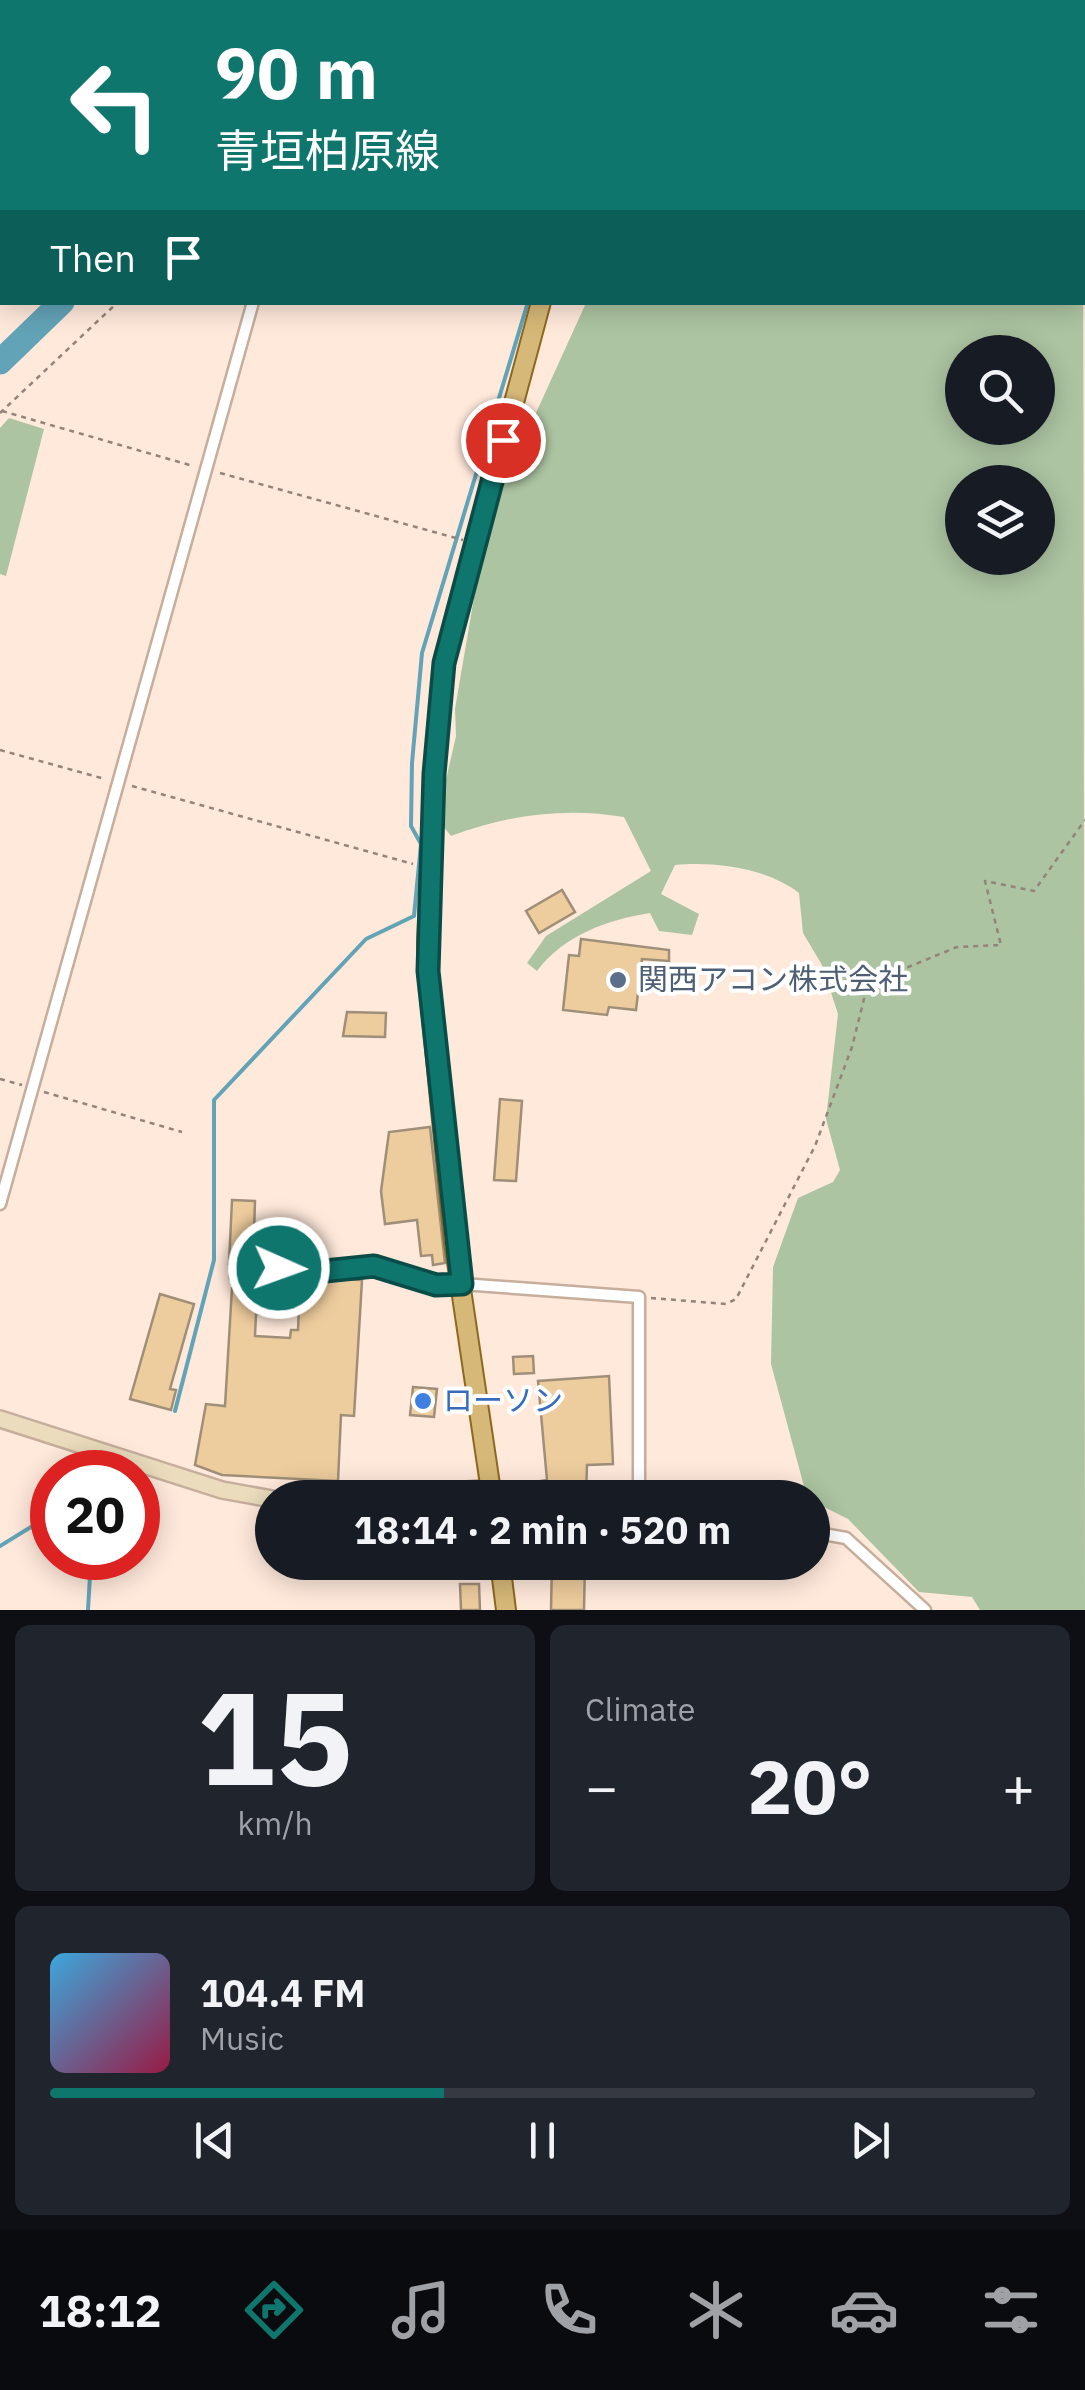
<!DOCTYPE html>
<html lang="en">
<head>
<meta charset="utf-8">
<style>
  :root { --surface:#171b24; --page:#20242c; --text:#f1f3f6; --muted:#9ea1a6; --line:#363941; --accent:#0f766e }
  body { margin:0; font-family:"IBM Plex Sans","Noto Sans JP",sans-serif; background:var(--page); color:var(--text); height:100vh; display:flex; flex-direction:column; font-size:38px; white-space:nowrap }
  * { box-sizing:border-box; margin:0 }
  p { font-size:32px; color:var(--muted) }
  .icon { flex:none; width:55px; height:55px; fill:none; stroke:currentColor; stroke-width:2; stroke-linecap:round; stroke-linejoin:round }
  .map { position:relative; height:1610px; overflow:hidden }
  .drawer { display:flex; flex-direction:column; gap:15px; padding:15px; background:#0d0f14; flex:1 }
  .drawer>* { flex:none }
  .guide { position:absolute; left:0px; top:0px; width:1085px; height:305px; box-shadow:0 5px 25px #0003; background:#0f766e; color:#fff; overflow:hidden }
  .controls { position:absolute; left:945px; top:335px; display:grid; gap:20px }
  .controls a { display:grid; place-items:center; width:110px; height:110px; border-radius:50%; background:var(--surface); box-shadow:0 5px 25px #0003; font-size:50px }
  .speed { position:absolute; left:30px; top:1450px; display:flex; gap:20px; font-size:50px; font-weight:700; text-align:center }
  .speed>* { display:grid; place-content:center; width:130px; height:130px; border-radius:50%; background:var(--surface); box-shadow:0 5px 25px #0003; line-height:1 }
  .speed .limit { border:15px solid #d22; background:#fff; color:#111 }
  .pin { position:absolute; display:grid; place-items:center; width:85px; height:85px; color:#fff; margin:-42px; border:5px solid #fff; border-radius:50%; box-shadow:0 2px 10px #0007 }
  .me { position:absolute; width:110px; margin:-55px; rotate:92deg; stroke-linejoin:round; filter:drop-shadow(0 0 8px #0008) }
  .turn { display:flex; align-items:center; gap:35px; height:210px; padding:0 50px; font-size:45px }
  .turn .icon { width:130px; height:130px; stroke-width:2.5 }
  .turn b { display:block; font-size:70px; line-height:85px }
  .then { display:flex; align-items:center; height:95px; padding:0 50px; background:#0003; gap:20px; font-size:38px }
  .big { font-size:75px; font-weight:700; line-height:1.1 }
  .drawer .card { flex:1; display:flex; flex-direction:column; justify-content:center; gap:15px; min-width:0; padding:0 35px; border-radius:15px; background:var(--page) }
  .drawer .dial { align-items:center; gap:0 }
  .dial b { font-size:130px; line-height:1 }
  .song { display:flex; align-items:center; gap:30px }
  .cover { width:120px; height:120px; border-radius:15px; background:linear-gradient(135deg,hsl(200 70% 55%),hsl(340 70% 35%)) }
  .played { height:10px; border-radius:5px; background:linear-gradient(90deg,var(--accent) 40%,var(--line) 40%) }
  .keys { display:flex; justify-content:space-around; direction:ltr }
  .heat { display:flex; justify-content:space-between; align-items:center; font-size:55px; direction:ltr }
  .drawer .tiles { flex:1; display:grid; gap:15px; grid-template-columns:1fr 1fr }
  .card:last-child { grid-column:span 2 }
  .trip { position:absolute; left:255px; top:1480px; width:575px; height:100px; border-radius:50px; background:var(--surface); box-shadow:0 5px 25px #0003; font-weight:700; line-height:100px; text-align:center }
  .menu { display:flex; height:160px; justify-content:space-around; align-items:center; background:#090b0e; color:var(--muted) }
  .menu .icon { width:70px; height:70px }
  .menu .current { color:var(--accent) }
  .menu b { font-size:45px; color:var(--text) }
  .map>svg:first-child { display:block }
  .green { fill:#acc4a2; fill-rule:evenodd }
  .water { fill:#63a3b7 }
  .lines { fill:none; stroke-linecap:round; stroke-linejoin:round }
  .stream { stroke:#63a3b7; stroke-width:4 }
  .river { stroke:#63a3b7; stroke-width:25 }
  .building { fill:#edcc9d; stroke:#9f8f79; stroke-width:2.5 }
  .lane-casing { stroke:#c6ad9c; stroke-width:10 }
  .street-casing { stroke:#c6ad9c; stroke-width:15 }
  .secondary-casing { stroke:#c6ad9c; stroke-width:20 }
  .primary-casing { stroke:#8b6920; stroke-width:22 }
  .path { stroke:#938379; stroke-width:2.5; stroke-dasharray:5 5; stroke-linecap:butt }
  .lane { stroke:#fff; stroke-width:5 }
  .street { stroke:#fff; stroke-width:10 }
  .secondary { stroke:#eadcbc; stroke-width:15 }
  .primary { stroke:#d6b978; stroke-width:18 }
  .route-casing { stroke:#0a4d48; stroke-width:25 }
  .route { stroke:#0f766e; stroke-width:18 }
  .service-dot { fill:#5c6f8a; stroke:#fff; stroke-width:4 }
  .shop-dot { fill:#3f7fe0; stroke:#fff; stroke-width:4 }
  .labels { text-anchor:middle; stroke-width:8; stroke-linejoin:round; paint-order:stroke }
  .service-label { font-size:30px; fill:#4e5e75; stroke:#fff; text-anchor:start }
  .shop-label { font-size:30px; fill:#366cbe; stroke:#fff; text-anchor:start }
</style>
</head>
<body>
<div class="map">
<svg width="1085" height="1610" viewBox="0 0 1085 1610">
  <rect width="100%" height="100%" fill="#ffe9db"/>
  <g class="green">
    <path d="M650 0H925V2H649Z"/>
    <path d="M1083 118 1085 1610H980L972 1597 919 1592 848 1519 824 1507 805 1490 771 1364 773 1267 798 1198 833 1182 840 1170 826 1119 838 1014 822 965 803 933 799 893C768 868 713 861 675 865L661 894 699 914 692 935 659 931 650 913C607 920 564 935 537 971L527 963 546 936 651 871 624 817C564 807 508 815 451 836L443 826 441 802 456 736 455 709 476 586 505 481 586 303 1082 302ZM962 352H1038V428H962ZM962 482H1038V558H962Z"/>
    <path d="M9 418 44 429 6 576 0 574V428Z"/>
  </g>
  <path class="water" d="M0 0H75L2 2 0 187Z"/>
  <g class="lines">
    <g class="stream">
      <path d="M603 0V2"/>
      <path d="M175 1411 214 1260V1100L366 939 414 916 421 844 411 826 412 763 422 653 528 302"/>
      <path d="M119 1472H120"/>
      <path d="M0 1546 52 1514"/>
      <path d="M88 1610 91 1558"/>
    </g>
    <g class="river">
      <path d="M962 0 966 2"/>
      <path d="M377 2 380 0"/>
      <path d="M1082 38 1085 39"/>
      <path d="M0 362 62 302"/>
    </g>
  </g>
  <g class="building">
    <path d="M562 890 575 912 539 933 526 911Z"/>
    <path d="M581 939 669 950V961L642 959 636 1010 609 1007 607 1015 563 1010 569 955 579 956Z"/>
    <path d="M347 1012 386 1013 385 1037 343 1036Z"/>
    <path d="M500 1099 522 1101 516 1181 494 1180Z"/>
    <path d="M430 1127 445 1263 433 1265 432 1255 421 1256 417 1220 385 1224 381 1191 389 1132Z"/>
    <path d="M232 1200 255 1201 253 1265 229 1264Z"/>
    <path d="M331 1279 362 1280 354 1416 341 1415 338 1481 222 1475 195 1465 206 1404 225 1406 232 1288 266 1281 264 1314H256L255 1336 290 1338 291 1330H298L300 1282Z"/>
    <path d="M160 1294 194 1304 170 1389 176 1390 171 1410 130 1399Z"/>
    <path d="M533 1356 534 1373 514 1374 513 1357Z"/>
    <path d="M609 1376 613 1464 587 1465 586 1498H511L509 1486 547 1480 538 1381Z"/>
    <path d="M413 1387 437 1389 434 1417 410 1415Z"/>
    <path d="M552 1562H585L584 1610H551Z"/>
    <path d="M460 1584H479L480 1610H461Z"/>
  </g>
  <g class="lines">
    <g class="lane-casing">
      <g id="lane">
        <path d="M201 0 206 2"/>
        <path d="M343 2 345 0"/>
        <path d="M233 1277 279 1268 325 1271 374 1266 436 1285 454 1284"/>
      </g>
    </g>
    <g class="street-casing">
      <g id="street">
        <path d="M423 2 425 0"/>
        <path d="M0 1204 253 302"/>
        <path d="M462 1284 639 1297V1498"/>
        <path d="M812 1532 846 1538 925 1610"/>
      </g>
    </g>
    <g class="secondary-casing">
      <g id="secondary">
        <path d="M0 1419 222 1490 272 1499"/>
        <path d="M370 1498 491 1488"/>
      </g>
    </g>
    <g class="primary-casing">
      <g id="primary">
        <path d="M629 2 630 0"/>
        <path d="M492 1498 454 1242 430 997 427 944 434 774 444 663 541 302"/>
        <path d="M500 1562 506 1610"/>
      </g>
    </g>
    <g class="path">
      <path d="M988 0 992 2"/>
      <path d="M1082 24H1085"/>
      <path d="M2 411 193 466"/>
      <path d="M0 413 118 302"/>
      <path d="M220 473 463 540"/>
      <path d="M0 750 105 779"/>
      <path d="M132 786 413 864"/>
      <path d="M0 1079 22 1085"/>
      <path d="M44 1092 182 1132"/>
      <path d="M651 1298 726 1304 736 1299 815 1146 852 1047 866 991 884 977 957 947 1001 945 985 881 1034 891 1085 820"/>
    </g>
    <use href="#lane" class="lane"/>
    <use href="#street" class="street"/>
    <use href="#secondary" class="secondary"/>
    <use href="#primary" class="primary"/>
  </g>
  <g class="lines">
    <g class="route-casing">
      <path id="route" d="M279 1268 325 1271 374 1266 436 1285 462 1284 428 971 434 774 444 663 503 440"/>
    </g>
    <use href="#route" class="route"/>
  </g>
  <circle class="service-dot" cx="618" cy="980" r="10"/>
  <circle class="shop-dot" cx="423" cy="1401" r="10"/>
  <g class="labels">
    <g class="service-label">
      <text x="638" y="990">関西アコン株式会社</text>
    </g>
    <g class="shop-label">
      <text x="443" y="1411">ローソン</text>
    </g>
  </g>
</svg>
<div class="controls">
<a><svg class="icon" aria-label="search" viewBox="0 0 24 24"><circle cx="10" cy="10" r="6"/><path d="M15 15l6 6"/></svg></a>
<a><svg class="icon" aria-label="layers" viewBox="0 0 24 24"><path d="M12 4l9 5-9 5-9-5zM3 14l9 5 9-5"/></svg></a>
</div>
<div class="speed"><div class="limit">20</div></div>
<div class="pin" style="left:503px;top:440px;background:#d93025"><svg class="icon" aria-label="arrive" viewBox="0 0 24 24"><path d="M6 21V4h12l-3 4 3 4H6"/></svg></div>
<svg class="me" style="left:279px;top:1268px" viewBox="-20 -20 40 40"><circle r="17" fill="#0f766e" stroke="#fff" stroke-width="3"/><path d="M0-11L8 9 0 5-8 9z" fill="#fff"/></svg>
<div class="trip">18:14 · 2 min · 520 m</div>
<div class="guide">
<div class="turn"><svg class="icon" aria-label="left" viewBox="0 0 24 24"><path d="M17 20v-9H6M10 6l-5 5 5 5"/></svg><div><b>90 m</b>青垣柏原線</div></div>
<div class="then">Then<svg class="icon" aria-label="arrive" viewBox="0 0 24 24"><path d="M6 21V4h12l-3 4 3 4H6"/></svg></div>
</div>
</div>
<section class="drawer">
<div class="tiles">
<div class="card dial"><b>15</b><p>km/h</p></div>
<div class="card"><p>Climate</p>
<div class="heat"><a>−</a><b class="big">20°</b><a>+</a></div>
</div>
<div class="card">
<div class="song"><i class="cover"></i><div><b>104.4 FM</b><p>Music</p></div></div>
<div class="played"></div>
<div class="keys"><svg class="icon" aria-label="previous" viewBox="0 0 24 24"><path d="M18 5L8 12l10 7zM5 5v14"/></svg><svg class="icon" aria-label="pause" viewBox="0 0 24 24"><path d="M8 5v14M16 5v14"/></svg><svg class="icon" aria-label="next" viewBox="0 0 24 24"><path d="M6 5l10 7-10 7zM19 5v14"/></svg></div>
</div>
</div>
</section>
<nav class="menu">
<b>18:12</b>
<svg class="icon current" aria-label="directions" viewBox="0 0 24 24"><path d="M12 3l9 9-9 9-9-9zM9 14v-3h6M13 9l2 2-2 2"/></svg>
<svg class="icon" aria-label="music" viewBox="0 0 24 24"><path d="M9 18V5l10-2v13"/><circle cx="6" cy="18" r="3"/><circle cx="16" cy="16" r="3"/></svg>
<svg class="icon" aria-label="phone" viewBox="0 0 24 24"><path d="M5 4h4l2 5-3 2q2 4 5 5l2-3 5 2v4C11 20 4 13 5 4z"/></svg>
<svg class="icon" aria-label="climate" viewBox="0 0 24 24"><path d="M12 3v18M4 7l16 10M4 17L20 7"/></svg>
<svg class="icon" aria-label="car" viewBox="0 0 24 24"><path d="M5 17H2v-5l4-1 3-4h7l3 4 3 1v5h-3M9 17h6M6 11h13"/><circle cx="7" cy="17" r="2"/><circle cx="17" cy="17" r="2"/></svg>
<svg class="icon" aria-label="filters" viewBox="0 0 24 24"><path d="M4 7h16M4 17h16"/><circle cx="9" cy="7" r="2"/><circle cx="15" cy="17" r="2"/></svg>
</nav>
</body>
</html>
